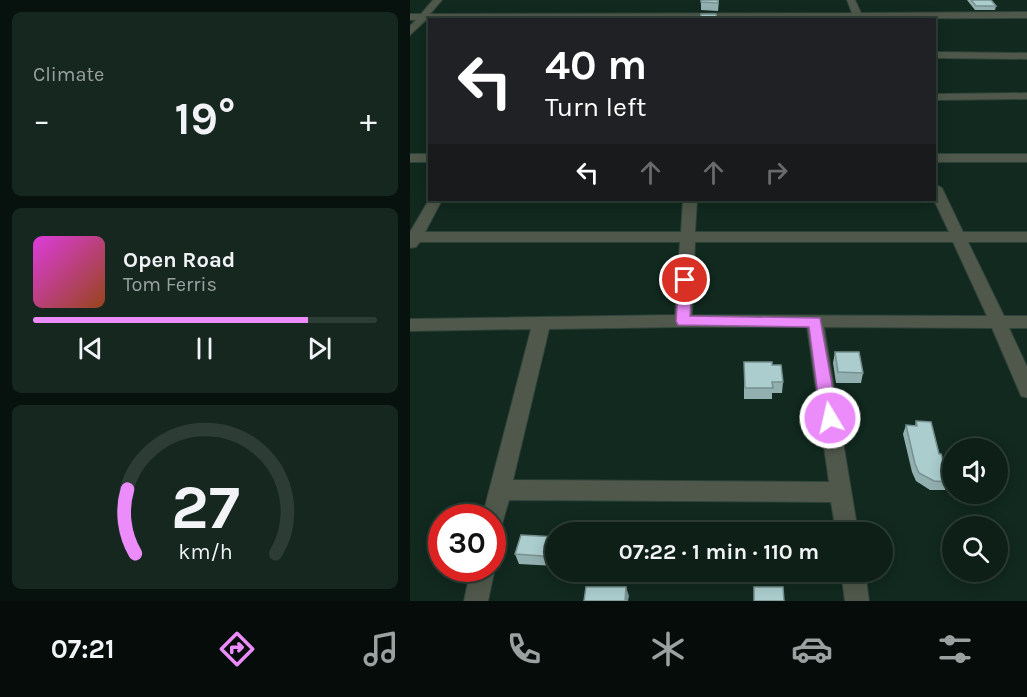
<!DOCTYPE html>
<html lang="en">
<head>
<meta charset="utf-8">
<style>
  :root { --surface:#0d1f17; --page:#162720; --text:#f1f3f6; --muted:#9aa2a1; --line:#2d3d36; --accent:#ec8cfa }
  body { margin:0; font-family:Karla,sans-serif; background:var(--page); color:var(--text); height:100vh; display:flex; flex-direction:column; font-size:22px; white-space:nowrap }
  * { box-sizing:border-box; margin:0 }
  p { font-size:20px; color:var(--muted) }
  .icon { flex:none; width:33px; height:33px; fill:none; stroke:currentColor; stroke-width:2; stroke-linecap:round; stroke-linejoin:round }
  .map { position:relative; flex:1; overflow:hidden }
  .drawer { display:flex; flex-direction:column; gap:12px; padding:12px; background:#07110d; width:410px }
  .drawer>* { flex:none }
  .banner { position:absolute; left:18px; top:18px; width:508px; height:183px; border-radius:0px; box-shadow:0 3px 15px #0003,0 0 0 2px var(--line); background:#202124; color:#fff; overflow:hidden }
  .tools { position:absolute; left:532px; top:438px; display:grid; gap:12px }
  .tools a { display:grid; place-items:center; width:66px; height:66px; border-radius:50%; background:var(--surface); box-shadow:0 3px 15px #0003,0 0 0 2px var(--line); font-size:30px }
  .speed { position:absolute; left:18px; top:504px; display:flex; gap:12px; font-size:30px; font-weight:700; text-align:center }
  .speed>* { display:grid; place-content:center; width:78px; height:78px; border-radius:50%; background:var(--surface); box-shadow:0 3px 15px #0003,0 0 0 2px var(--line); line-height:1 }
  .speed .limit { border:9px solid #d22; background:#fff; color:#111 }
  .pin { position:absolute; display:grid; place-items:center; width:51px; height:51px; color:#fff; margin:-26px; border:3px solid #fff; border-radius:50%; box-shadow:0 2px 6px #0007 }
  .me { position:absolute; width:66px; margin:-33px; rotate:351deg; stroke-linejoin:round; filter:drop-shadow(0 0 4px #0008) }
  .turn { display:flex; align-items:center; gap:21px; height:126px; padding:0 18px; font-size:27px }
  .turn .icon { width:78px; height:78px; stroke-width:2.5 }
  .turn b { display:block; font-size:42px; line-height:51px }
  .lanes { display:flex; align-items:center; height:57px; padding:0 18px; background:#0003; justify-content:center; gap:30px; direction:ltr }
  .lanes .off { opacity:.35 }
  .big { font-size:45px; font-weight:700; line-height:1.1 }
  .drawer .widget { flex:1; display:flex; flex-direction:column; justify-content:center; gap:9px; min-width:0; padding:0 21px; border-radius:9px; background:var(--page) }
  .drawer .dial { align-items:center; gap:0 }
  .dial svg { height:156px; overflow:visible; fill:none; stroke:var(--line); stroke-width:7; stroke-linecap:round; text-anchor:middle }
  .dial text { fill:var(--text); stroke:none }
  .song { display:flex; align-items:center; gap:18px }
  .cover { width:72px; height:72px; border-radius:9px; background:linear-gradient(135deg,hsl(300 70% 55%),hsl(20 70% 35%)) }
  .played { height:6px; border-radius:3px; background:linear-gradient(90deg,var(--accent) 80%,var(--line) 80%) }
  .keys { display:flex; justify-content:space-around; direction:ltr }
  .heat { display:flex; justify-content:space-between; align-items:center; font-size:33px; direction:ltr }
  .trip { position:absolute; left:135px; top:522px; width:348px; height:60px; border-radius:30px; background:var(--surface); box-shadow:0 3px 15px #0003,0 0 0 2px var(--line); font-weight:700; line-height:60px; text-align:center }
  .menu { display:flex; height:96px; justify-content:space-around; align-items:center; background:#050c09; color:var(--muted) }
  .menu .icon { width:42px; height:42px }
  .menu .on { color:var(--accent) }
  .menu b { font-size:27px; color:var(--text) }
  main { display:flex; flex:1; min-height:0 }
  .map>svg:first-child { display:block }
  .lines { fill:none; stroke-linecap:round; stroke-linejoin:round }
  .minor-casing { stroke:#2d433a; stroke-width:2 }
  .minor { fill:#50584b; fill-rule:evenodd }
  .wall { fill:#93b0b0 }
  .shaded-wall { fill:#789090 }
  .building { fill:#abcdcd; stroke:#789090; stroke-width:1.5 }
  .route { fill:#ec8cfa; stroke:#995ba2; stroke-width:1.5 }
</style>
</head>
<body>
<main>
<section class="drawer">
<div class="widget"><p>Climate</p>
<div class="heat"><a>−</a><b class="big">19°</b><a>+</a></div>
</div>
<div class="widget">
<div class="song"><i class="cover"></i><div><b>Open Road</b><p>Tom Ferris</p></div></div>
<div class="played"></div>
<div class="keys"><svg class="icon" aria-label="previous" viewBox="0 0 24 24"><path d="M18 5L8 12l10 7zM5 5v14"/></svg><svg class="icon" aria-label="pause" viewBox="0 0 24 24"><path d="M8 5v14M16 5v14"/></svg><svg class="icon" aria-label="next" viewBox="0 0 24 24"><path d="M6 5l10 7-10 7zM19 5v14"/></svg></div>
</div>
<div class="widget dial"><svg viewBox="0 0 100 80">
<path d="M14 69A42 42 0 1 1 86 69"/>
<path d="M14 69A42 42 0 0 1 10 36" stroke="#ec8cfa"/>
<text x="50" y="56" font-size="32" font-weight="700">27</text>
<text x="50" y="72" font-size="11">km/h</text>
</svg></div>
</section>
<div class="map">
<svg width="618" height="601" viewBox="0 0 618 601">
  <rect width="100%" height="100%" fill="#11291f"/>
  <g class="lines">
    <g class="minor-casing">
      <g id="minor">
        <path d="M23 0H32L20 14 442 13 437 0H445L451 13 618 12V18L16 20 0 35V26L6 20H0V14H11Z"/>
        <path d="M525 52 618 53V59L525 58Z"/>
        <path d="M618 93V99L525 100V94Z"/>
        <rect x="0" y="154" width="20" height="8"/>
        <rect x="525" y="154" width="93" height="8"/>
        <path d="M525 184 532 188 553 232H618V242H558L594 316H618V328H599L618 369V398L611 396 609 391 582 328 414 327 448 532H426L421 502 99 500 90 531 82 534V518H72L121 329 0 331V319L265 315 270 242H10L6 247 0 248V232L20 198 32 200 15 232H271L273 200H287L285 232H539L524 200ZM285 242H543L577 316 282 315ZM273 327H397L419 482 103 480 139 329Z"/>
        <path d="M82 562 85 568 78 601H54L61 568H82Z"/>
        <path d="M431 572H455L459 601H435Z"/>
      </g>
    </g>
    <use href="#minor" class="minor"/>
  </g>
  <g class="wall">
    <path d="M291 0H309L308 11 291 10Z"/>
    <path d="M557 0H581L586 6 585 10H565Z"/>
    <path d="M425 352 453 373 451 383H426L423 363Z"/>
    <path d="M334 362 362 365 373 382 372 393H362V399H334Z"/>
    <path d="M506 421 529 454 539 482 535 490H520L506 481 502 472 493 434 496 425 505 426Z"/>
    <path d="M146 537V566L109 564 105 554Z"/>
  </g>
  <path class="shaded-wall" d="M216 587 219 596 218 601H215Z"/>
  <g class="building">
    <path d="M291 0H308V3L291 2Z"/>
    <path d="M561 0H581L586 6H566Z"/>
    <path d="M291 14H306L307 20H290Z"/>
    <path d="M425 352H449L453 373 428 372Z"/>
    <path d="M334 362H362V365H371L373 382H362L363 388H335Z"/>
    <path d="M506 421 521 422 529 454H531L539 482 524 481 509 473 505 464 496 425 507 426Z"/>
    <path d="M111 535 146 537V557L105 554Z"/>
    <path d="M176 587H216L215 601H174Z"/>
    <path d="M344 587H373L374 601H344Z"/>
  </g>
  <path class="route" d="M275 275 282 280 280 316 410 318 428 418 425 423 420 425 414 423 411 418 399 327 268 325 266 321 269 280Z"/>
</svg>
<div class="tools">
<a><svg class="icon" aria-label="sound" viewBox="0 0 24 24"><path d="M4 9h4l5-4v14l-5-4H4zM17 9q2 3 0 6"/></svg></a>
<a><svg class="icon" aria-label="search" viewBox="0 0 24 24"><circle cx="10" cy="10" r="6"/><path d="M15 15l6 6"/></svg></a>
</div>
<div class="speed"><div class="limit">30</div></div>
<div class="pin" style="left:275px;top:280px;background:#d93025"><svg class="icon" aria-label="arrive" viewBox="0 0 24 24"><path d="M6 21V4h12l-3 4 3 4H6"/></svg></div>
<svg class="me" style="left:420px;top:418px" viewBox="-20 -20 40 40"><circle r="17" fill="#ec8cfa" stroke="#fff" stroke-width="3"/><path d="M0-11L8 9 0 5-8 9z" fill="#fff"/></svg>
<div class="trip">07:22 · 1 min · 110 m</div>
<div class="banner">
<div class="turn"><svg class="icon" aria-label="left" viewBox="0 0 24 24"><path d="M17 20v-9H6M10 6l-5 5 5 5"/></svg><div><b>40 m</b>Turn left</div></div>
<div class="lanes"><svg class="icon" aria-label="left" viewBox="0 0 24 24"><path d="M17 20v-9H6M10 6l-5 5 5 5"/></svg><svg class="icon off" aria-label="ahead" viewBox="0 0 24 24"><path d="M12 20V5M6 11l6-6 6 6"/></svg><svg class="icon off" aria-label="ahead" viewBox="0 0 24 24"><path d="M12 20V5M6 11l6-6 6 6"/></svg><svg class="icon off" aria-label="right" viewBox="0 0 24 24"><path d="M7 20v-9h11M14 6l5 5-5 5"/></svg></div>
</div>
</div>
</main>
<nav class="menu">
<b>07:21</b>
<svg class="icon on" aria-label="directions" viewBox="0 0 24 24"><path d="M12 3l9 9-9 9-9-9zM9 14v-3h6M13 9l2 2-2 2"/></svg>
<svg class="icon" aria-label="music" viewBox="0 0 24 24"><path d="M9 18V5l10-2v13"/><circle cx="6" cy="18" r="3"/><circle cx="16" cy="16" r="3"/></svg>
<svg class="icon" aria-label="phone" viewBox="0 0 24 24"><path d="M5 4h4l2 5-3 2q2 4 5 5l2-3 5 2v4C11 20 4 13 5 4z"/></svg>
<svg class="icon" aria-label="climate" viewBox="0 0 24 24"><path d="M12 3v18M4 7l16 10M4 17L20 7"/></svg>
<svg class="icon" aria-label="car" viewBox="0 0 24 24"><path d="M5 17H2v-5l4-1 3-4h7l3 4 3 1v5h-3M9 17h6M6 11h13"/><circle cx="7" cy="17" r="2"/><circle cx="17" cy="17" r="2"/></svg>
<svg class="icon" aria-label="filters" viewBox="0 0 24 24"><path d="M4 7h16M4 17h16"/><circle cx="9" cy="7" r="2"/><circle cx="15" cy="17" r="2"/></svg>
</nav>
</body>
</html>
